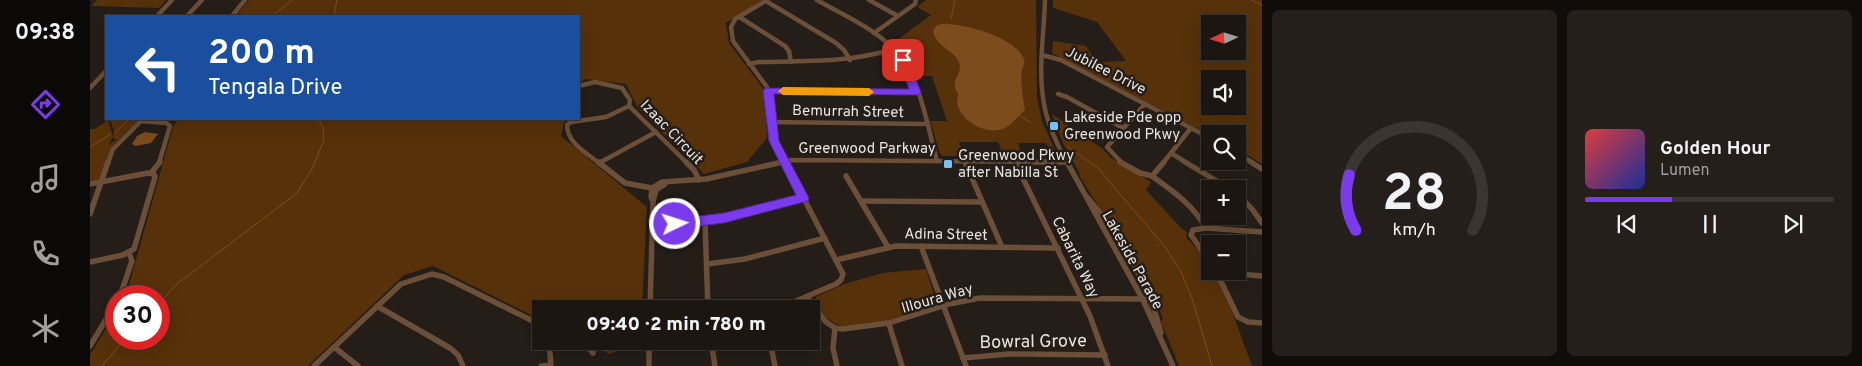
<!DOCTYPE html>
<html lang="en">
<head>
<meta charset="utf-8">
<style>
  :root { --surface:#1b1612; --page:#241f1b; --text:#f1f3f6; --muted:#a09f9f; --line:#393532; --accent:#7c3aed }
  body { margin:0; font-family:Overpass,sans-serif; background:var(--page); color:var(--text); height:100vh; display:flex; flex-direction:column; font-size:19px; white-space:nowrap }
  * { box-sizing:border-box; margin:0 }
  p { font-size:16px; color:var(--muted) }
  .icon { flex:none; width:28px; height:28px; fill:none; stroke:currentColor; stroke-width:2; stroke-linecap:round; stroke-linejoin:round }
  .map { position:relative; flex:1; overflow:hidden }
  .sheet { display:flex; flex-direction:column; gap:10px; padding:10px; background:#0f0c0a; width:600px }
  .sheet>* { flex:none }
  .guide { position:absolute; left:15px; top:15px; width:475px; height:105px; border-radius:0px; box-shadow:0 5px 20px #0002,0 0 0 1px var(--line); background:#1a4fa0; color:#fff; overflow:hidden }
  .needle { width:32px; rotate:266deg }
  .fabs { position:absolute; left:1111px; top:15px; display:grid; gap:10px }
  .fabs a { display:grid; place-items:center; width:45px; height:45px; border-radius:0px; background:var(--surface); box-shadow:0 5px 20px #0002,0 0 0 1px var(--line); font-size:25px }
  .speed { position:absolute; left:15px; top:285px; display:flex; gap:10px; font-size:25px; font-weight:700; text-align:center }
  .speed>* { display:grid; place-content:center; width:65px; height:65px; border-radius:50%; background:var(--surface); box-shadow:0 5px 20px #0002,0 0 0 1px var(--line); line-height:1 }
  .speed .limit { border:8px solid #d22; background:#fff; color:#111 }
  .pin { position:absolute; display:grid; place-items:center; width:42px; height:42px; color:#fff; margin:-21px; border-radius:10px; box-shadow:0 2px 8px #0006 }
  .me { position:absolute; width:55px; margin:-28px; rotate:86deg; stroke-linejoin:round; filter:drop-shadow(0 0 4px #0008) }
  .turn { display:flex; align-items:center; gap:18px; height:105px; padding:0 20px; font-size:22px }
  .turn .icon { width:65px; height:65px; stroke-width:2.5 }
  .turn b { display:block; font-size:35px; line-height:42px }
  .sheet .widget { flex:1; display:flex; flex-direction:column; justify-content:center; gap:8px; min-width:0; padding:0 18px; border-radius:8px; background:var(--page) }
  .sheet .dial { align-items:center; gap:0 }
  .dial svg { height:130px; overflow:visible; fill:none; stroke:var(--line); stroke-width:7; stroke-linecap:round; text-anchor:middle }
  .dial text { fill:var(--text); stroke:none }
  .song { display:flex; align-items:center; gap:15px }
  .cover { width:60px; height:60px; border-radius:8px; background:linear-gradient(135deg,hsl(0 70% 55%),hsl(230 70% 35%)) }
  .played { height:5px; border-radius:2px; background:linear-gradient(90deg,var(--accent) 35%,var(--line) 35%) }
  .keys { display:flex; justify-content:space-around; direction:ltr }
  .sheet .tiles { flex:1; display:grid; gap:10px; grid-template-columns:repeat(2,1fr) }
  .trip { position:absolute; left:442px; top:300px; width:288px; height:50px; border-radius:0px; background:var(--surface); box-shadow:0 5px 20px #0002,0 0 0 1px var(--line); font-weight:800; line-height:50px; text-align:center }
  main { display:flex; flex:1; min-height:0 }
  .tabs { display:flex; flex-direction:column; width:90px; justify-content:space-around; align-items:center; background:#0b0907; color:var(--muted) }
  .tabs .icon { width:35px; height:35px }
  .tabs .current { color:var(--accent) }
  .tabs b { font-size:22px; color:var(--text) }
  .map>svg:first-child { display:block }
  .green { fill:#57310a; fill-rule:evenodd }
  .water { fill:#7d4c1d }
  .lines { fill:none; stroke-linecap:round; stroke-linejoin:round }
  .stream { stroke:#7d4c1d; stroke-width:1 }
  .minor-far1 { stroke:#6b4f38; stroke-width:4.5 }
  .minor { stroke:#6b4f38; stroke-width:5.5 }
  .route { fill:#7c3aed; stroke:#51269a }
  .slow { fill:#f59e0b }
  .poi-dot { fill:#75c0f6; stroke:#241d18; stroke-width:2 }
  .labels { text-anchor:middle; stroke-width:5; stroke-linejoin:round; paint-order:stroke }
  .street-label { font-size:15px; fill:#e8e4e0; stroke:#241d18 }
  .poi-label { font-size:15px; fill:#e8e4e0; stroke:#241d18; text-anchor:start }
  .near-street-label { font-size:18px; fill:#e8e4e0; stroke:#241d18 }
</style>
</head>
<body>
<main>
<nav class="tabs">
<b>09:38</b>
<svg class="icon current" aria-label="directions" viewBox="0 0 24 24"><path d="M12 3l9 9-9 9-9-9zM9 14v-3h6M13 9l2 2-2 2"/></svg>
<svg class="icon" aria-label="music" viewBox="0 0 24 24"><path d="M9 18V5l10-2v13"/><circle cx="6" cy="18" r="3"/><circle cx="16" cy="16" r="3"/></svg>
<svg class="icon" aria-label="phone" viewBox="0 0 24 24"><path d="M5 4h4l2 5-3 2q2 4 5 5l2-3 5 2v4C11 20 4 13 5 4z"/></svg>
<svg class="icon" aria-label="climate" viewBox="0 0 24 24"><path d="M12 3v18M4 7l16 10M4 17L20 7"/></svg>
</nav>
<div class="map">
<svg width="1172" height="366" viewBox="0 0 1172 366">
  <rect width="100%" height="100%" fill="#241d18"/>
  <g class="green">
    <path d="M7 0H76L69 8 1 6Z"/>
    <path d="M159 0H672L636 23 639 43 675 91 677 138 657 162 614 174 548 108 536 84 496 79 489 83V16H146Z"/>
    <path d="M836 0H946L947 97 952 121 967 155 965 157H963L956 143H928L932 155 913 154 908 142H869L874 156H853L850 154 840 121H857L842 76H825L816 58 803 43 841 15 827 7Z"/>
    <path d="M963 0H1172V164L1148 149V134L1120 135 962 53 963 41 996 46 1007 62 1036 61 1007 22 963 8ZM1120 24H1148V51H1120ZM1120 79H1148V106H1120Z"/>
    <path d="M962 114 1013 149 1020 157 1061 182 1056 190 1091 228 1097 232 1096 237C1104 247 1120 257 1120 271H1123C1140 301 1150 334 1162 366H1089L1071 322 1073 318 1062 291 1038 248 1033 245 990 177 989 172 973 143Z"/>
    <path d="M20 119H50L23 145 9 179 0 182V129H5L18 120 23 136 19 145 27 139H23L24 131Z"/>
    <path d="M88 119H475L471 136 557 207 552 309H451V320L343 266 314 275 218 366H0V355L26 312V339H69V296H36L83 127Z"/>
    <path d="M836 269 847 304C830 315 768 330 749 325 738 322 729 310 725 300L726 297 754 284 793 273Z"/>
    <path d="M495 341H545L520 354Z"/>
  </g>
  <g class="water">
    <path d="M851 24C873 23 926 37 934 59 935 64 933 66 932 70 930 83 933 97 935 110 929 115 922 125 915 128 899 136 873 123 868 106 866 102 868 99 868 95 868 92 866 90 865 88 863 78 873 72 869 62 863 49 846 47 843 31L846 26Z"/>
    <path d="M55 132 68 134 61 143 46 146 42 144 47 136Z"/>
  </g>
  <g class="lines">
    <g class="stream">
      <path d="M1161 0 1172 5"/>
      <path d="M182 16 202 0"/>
      <path d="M244 16 247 0"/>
      <path d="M861 19 865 0"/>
      <path d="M929 115 941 123"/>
      <path d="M25 132 40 119"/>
      <path d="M0 147 21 134"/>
      <path d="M978 147 1007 167 1076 248 1091 272 1102 298 1122 366"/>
      <path d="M69 303 87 284 207 193 223 167 234 140 233 128 229 119"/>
      <path d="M12 366 35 339"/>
    </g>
    <g class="minor-far1">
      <path d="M677 0 645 19 641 27 643 41 677 87 684 141 695 163"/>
      <path d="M727 0C755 16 789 30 810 56 831 82 838 129 847 161"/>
      <path d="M779 0 808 16"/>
      <path d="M955 0C954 36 947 73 955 109 959 128 968 146 977 163"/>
      <path d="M676 1 746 43 754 50 760 60"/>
      <path d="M67 16 82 0"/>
      <path d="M97 16 112 0"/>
      <path d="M142 16 155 0"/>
      <path d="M651 18 695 46 699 51 701 62"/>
      <path d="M784 33 825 4 826 0"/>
      <path d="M952 55 971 60 1120 138"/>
      <path d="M659 64 669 62C717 61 757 63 804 49"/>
      <path d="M489 86 505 82 532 88 540 100 539 106 597 163"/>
      <path d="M0 88 16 71"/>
      <path d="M678 91 826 92"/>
      <path d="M968 94 977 97 1033 128"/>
      <path d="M479 119 481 122 477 125C477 143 497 153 509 163"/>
      <path d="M50 121 76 123 80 126 69 163"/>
      <path d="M481 122 516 117 539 106"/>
      <path d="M681 122 835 124"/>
      <path d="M1081 153 1097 163"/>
      <path d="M1148 153 1163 163"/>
      <path d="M875 161 876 163"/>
      <path d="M18 163 23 149 53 119"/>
      <path d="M509 163 566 132"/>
      <path d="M688 163 701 160 977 162"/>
      <path d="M1032 163 1017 147 1055 104"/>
      <path d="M1073 163 1101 128"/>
    </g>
    <g class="minor">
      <path d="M508 162 535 183 562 188"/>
      <path d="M596 162 604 170 609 180"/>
      <path d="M875 162 912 247"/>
      <path d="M925 162 1000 316 1018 366"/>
      <path d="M942 162H977"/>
      <path d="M977 162 1053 300 1083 366"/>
      <path d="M1030 162 1050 173 1062 176 1074 162"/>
      <path d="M1095 162 1140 189"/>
      <path d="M1161 162 1172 169"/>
      <path d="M509 163 511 162"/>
      <path d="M61 173 70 162"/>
      <path d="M756 176 798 247"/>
      <path d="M1062 176C1083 191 1103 205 1116 228"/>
      <path d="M0 184 58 173 64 174 65 177 44 249 33 255 0 262"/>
      <path d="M1148 195 1162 209 1172 223"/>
      <path d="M998 198C1030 236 1059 284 1071 333"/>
      <path d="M563 201 561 197 562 188 572 182 616 179 693 162"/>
      <path d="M771 201 892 202"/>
      <path d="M0 214 18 162"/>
      <path d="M615 222 618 309"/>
      <path d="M563 226 634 218 714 198"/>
      <path d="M831 246 876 366"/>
      <path d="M746 260 806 246 968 248"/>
      <path d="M1120 262 1101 235 1103 230 1116 228 1172 232"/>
      <path d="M617 264 655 259 735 238"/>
      <path d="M1126 271 1148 317 1158 322 1172 323"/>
      <path d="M1127 272 1172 276"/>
      <path d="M30 296 42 261 39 253"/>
      <path d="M717 297 736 322 745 328 753 329 799 323 859 304 890 298 1059 299"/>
      <path d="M287 306 360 348 368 355 373 366"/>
      <path d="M560 309 563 201 566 190 575 184"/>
      <path d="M678 309 699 304 746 284 751 280 753 274 695 162"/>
      <path d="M799 324 812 366"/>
      <path d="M745 328 743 348 747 366"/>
      <path d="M459 341 461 366"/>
      <path d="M486 341 499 348 503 353"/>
      <path d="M559 341V366"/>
      <path d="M621 341 625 366"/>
      <path d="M680 341 685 366"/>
      <path d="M0 346 26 303"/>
      <path d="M244 347 268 366"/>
      <path d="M873 358 919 354 1015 355"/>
      <path d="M224 366 311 284 342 274 354 277 451 325"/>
      <path d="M451 366 460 365"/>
    </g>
  </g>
  <path class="route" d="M813 57 818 60 831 92 829 95 684 94 689 141 719 198 718 201 634 223 585 229 581 227 579 224 581 220 585 219 634 213 706 195 679 141 673 91 675 88 819 89 808 60Z"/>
  <path class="slow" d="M693 87 779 88 784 92 779 96 693 95 688 91Z"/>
  <g class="poi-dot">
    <rect x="959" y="121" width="10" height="10" rx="2.5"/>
    <rect x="853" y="159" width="10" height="10" rx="2.5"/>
  </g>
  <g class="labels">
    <g class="street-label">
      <text transform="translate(1016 70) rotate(27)" y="5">Jubilee Drive</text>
      <text transform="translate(758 111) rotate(1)" y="5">Bemurrah Street</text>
      <text transform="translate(582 132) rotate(46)" y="5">Izaac Circuit</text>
      <text x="777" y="153">Greenwood Parkway</text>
      <text transform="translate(856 234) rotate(1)" y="5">Adina Street</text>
      <text transform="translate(986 257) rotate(64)" y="5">Cabarita Way</text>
      <text transform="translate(1043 260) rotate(61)" y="5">Lakeside Parade</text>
      <text transform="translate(847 298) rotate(-16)" y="5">Illoura Way</text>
    </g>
    <g class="poi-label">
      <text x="974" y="122">Lakeside Pde opp<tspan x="974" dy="17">Greenwood Pkwy</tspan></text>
      <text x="868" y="160">Greenwood Pkwy<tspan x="868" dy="17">after Nabilla St</tspan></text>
    </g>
    <g class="near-street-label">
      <text transform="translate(943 341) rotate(-1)" y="6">Bowral Grove</text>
    </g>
  </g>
</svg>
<div class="fabs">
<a><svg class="needle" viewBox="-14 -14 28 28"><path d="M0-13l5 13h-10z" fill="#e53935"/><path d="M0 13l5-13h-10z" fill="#a09f9f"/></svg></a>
<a><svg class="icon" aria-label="sound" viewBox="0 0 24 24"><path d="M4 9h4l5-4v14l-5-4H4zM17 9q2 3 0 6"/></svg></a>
<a><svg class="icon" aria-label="search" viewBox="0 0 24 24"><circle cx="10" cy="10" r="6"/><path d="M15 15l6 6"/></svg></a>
<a>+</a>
<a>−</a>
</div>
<div class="speed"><div class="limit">30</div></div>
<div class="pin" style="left:813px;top:60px;background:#d93025"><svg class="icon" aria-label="arrive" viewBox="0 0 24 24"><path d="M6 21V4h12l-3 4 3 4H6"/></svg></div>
<svg class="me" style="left:585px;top:224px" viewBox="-20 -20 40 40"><circle r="17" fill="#7c3aed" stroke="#fff" stroke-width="3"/><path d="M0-11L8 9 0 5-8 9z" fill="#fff"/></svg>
<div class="trip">09:40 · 2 min · 780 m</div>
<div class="guide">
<div class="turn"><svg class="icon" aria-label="left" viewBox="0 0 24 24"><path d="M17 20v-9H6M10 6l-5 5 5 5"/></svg><div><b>200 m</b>Tengala Drive</div></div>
</div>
</div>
<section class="sheet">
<div class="tiles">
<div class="widget dial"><svg viewBox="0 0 100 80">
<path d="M14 69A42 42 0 1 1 86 69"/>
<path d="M14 69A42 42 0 0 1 10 35" stroke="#7c3aed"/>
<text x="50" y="56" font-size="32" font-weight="700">28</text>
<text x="50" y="72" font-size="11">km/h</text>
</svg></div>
<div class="widget">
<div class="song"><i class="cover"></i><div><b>Golden Hour</b><p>Lumen</p></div></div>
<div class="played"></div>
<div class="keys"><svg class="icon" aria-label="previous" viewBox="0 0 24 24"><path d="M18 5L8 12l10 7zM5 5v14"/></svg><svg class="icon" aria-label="pause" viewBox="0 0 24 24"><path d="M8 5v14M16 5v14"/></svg><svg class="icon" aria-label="next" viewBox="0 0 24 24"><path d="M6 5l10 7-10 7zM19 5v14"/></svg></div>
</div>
</div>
</section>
</main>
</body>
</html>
